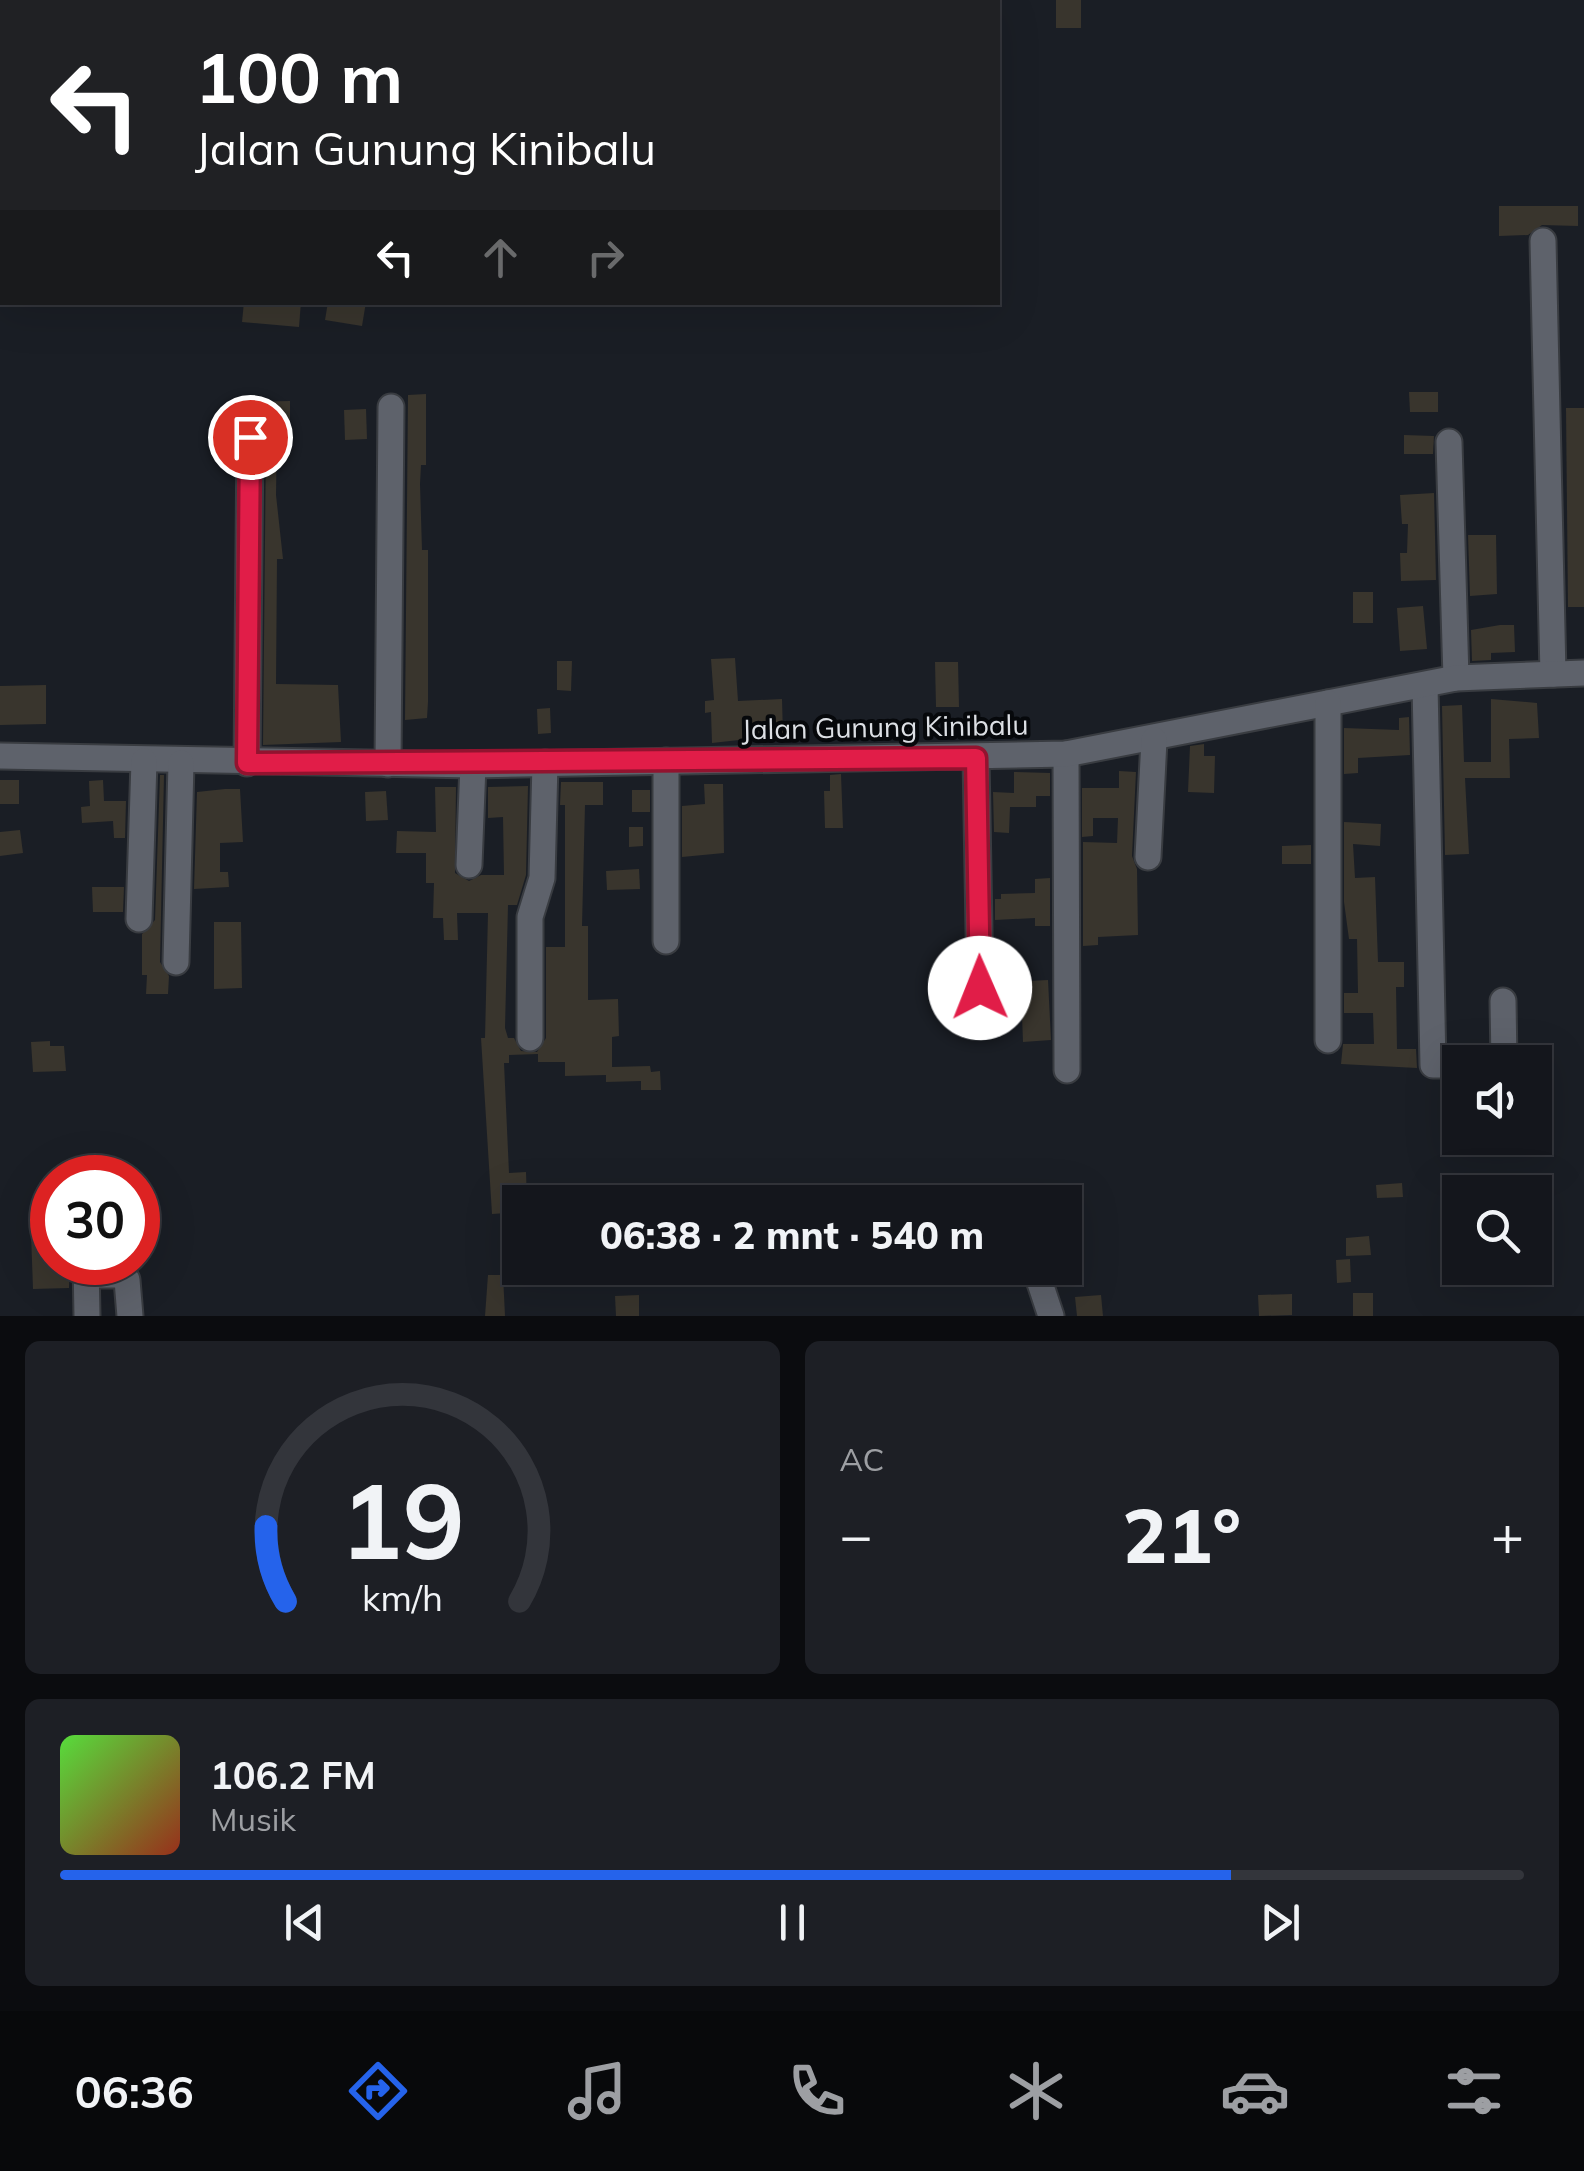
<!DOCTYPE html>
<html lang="id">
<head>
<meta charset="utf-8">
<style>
  :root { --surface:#14161c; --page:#1d1f25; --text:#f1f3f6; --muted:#9d9fa3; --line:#33353b; --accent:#2563eb }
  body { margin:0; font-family:Mulish,sans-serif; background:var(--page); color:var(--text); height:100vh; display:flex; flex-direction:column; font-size:38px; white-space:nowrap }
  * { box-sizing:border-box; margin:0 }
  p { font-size:32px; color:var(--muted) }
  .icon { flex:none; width:55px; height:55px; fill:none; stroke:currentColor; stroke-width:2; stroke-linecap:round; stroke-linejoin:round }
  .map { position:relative; height:1316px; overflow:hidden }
  .details { display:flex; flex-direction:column; gap:25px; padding:25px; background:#0b0c0f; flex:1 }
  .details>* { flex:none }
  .top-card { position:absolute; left:0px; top:0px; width:1000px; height:305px; box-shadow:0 10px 40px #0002,0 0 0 2px var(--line); background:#202124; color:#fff; overflow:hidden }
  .tools { position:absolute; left:1442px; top:1045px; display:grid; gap:20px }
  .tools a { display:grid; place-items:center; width:110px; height:110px; border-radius:0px; background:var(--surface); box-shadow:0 10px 40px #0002,0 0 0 2px var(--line); font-size:50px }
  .speed { position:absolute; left:30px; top:1155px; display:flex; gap:20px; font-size:50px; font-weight:700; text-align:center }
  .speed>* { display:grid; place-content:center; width:130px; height:130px; border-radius:50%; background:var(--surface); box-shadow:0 10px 40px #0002,0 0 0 2px var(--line); line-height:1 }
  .speed .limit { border:15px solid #d22; background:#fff; color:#111 }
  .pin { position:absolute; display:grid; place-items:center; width:85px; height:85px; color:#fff; margin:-42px; border:5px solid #fff; border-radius:50%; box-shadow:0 2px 10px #0007 }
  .me { position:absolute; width:110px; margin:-55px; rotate:359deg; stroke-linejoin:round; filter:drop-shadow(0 0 8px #0008) }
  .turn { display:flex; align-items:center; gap:35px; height:210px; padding:0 30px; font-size:45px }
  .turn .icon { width:130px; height:130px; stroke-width:2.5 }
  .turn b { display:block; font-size:70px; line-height:85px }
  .lanes { display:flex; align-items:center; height:95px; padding:0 30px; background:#0003; justify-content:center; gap:50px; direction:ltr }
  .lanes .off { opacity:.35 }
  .big { font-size:75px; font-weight:800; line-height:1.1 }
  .details .tile { flex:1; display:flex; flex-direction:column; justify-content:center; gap:15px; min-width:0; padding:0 35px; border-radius:15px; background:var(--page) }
  .details .dial { align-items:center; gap:0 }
  .dial svg { height:260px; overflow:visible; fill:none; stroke:var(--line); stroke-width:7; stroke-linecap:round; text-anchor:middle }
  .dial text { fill:var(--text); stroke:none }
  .song { display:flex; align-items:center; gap:30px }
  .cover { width:120px; height:120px; border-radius:15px; background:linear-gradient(135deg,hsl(110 70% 55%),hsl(10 70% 35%)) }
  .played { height:10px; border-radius:5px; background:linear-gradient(90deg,var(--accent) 80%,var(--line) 80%) }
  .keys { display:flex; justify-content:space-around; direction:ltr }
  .heat { display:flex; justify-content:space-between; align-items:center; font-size:55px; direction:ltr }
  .details .tiles { flex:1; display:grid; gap:25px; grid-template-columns:1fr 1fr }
  .tile:last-child { grid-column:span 2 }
  .trip { position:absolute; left:502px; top:1185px; width:580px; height:100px; border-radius:0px; background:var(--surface); box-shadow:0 10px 40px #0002,0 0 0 2px var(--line); font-weight:800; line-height:100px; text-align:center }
  .dock { display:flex; height:160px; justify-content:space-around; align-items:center; background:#08090b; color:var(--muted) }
  .dock .icon { width:70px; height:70px }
  .dock .on { color:var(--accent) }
  .dock b { font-size:45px; color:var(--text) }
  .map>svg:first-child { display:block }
  .building { fill:#39352d }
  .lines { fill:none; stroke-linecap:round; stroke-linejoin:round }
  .minor-casing { stroke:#393c41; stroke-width:29 }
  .minor { stroke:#5e626b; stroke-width:25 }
  .route-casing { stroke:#92132f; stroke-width:25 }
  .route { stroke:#e11d48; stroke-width:18 }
  .labels { text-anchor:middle; stroke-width:8; stroke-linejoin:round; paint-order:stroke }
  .street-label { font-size:28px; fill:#dcdfe4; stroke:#06080b }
</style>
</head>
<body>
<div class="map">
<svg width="1584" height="1316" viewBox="0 0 1584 1316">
  <rect width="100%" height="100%" fill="#1a1e25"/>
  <g class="building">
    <rect x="1056" y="0" width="25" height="28"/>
    <path d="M1499 206H1578V226L1542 225 1528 235 1499 236Z"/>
    <path d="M244 302H301L299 327 242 322Z"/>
    <path d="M328 302H366L362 326 325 320Z"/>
    <path d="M1409 392H1438V412H1410Z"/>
    <path d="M426 394V465H421L420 484 422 550H428V702L427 718 405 720 408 395Z"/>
    <path d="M290 401V430H277L276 495 283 559H277L276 684 338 685 341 742 263 745 266 437 259 424 244 422 243 402Z"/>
    <path d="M1566 408H1584V607H1568Z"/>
    <path d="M366 409 367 439 345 440 344 410Z"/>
    <path d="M1404 435 1434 436 1433 454H1404Z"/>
    <path d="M1434 493 1436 580 1401 581 1400 553H1407L1408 524H1402L1400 495Z"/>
    <path d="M1468 535H1496L1497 594 1470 596Z"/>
    <rect x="1353" y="592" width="20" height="31"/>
    <path d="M1423 606 1427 649 1400 651 1397 608Z"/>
    <path d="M1500 625H1514L1515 652 1491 653V660L1472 661 1471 630Z"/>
    <path d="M735 658 738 701 782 699 783 735 712 743 711 712 705 713V701L714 700 711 659Z"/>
    <path d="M557 661H572L571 691 557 690Z"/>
    <path d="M935 662H958L959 707H936Z"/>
    <path d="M46 685V724L0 725V686Z"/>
    <path d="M1491 699 1537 703 1539 738 1509 739 1510 778H1465L1469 854 1445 855 1442 706 1462 705 1464 762H1491Z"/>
    <path d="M550 708 551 733 538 734 537 709Z"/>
    <path d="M1409 717 1410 755 1358 758V773L1344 774V728L1399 730V718Z"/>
    <path d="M1204 744V756H1215L1214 793 1188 792 1190 746Z"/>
    <path d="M1119 771 1136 772 1132 856 1137 869 1138 935 1098 937V945L1083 946V842L1117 843 1118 818H1093V836L1082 837V788H1119Z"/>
    <path d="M1014 772 1050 773V796H1036V807H1010L1009 833 994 832 993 792 1014 793Z"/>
    <path d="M841 774 843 828H825L824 791H830V775Z"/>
    <path d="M160 775H164L160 962 169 976 168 994H146L147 975H142V934L155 920Z"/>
    <rect x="0" y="780" width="19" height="24"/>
    <path d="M103 780 104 801H126L125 838H114L113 821 82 823 81 807 90 806 89 781Z"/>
    <path d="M561 782H603V805H585L582 926H588V1000L618 999 619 1036 612 1037V1067L650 1066 651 1072 660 1071 661 1090H641V1081L606 1082V1075L565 1076V1062H538V1054L509 1055V1063H504L509 1173 526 1172 527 1202H520V1212L492 1214 481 1038H485L488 913H457L458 940H444L443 918H433L434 883H426V853H396L397 831 436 832 435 787H456L455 873 469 881 481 875H504L503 817 488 818V787L528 786 526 875 517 905H508L505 1028 508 1038H514L521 1051 537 1052 546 1038V947H565V805H560Z"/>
    <path d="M704 784H723L724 853 682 857V806L705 804Z"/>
    <path d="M225 789H240L243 842 220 843V872H228L229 887 194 889 197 792Z"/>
    <rect x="632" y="790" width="18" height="22"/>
    <path d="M386 791 388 820 366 821 365 792Z"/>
    <path d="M1344 822 1381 824 1380 846 1353 844 1355 878 1375 877 1378 962H1404V987H1396L1397 1049H1416L1417 1068 1341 1064 1343 1044H1374L1373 1013H1344V993H1358L1357 939H1349L1344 902Z"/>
    <path d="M629 827H643V846L629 847Z"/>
    <path d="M20 830 23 853 0 856V832Z"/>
    <path d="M1311 845V864H1282V846Z"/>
    <path d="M639 869 640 889 607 890 606 871Z"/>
    <path d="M1050 878V926H1035V918L995 920V899H1001V894L1035 893V879Z"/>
    <path d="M92 887H124L123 912H93Z"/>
    <path d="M214 922H241L242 988 214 989Z"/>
    <path d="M1048 980 1051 1040 1023 1042 1022 1016 990 1019 993 997 1028 992V981Z"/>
    <path d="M50 1041V1046H64L66 1071 33 1072 31 1042Z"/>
    <path d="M1402 1183 1403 1197 1377 1198 1376 1185Z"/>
    <path d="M52 1232V1262H70L69 1288 33 1289 31 1233Z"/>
    <path d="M1369 1236 1371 1255 1346 1256V1238Z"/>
    <path d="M1350 1259 1351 1282 1337 1283 1336 1260Z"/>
    <path d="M488 1275H503L505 1316H485Z"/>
    <rect x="1353" y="1293" width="20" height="23"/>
    <path d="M1292 1294V1315L1259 1316 1258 1295Z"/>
    <path d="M639 1295V1316H616L615 1296Z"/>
    <path d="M1101 1295 1103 1316H1077L1075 1297Z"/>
  </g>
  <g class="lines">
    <g class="minor-casing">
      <g id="minor">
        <path d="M1543 241 1553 674"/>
        <path d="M0 272 2 271"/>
        <path d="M1449 442 1456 678"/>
        <path d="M1425 685 1433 1065H1460"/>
        <path d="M1066 754 1067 1070"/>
        <path d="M0 756 473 765 1066 754 1456 678 1584 673"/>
        <path d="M976 758 980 987"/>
        <path d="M247 763 250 437"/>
        <path d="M388 764 391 407"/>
        <path d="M1148 857 1154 740"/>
        <path d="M469 865 473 765"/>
        <path d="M139 919 144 761"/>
        <path d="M666 941V761"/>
        <path d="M176 962 181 763"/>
        <path d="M1503 1001 1504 1062"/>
        <path d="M530 1038V917L542 878 545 763"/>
        <path d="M1328 1040V703"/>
        <path d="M86 1263 87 1316"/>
        <path d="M86 1275H119L127 1280 130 1316"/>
        <path d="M1040 1283 1051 1316"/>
      </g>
    </g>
    <use href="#minor" class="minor"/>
  </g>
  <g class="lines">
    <g class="route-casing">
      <path id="route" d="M250 437 247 763 976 758 980 988"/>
    </g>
    <use href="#route" class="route"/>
  </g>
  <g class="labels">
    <g class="street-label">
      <text transform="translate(885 727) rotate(-1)" y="10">Jalan Gunung Kinibalu</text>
    </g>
  </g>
</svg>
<div class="tools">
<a><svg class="icon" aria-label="sound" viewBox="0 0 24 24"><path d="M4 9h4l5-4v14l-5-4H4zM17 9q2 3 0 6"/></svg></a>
<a><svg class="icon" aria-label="search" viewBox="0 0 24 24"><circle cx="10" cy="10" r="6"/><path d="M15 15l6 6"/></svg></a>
</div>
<div class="speed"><div class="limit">30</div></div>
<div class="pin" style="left:250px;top:437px;background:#d93025"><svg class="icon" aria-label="arrive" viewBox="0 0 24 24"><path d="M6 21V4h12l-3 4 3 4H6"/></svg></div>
<svg class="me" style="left:980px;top:988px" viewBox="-20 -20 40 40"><circle r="19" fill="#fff"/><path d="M0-13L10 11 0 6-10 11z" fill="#e11d48"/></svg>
<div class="trip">06:38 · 2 mnt · 540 m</div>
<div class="top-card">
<div class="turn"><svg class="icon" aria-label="left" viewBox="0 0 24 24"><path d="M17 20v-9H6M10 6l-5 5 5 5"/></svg><div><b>100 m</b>Jalan Gunung Kinibalu</div></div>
<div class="lanes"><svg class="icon" aria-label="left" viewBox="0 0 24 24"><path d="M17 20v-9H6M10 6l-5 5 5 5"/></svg><svg class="icon off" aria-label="ahead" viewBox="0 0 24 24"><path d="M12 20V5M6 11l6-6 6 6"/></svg><svg class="icon off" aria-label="right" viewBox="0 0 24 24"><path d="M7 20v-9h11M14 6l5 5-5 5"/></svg></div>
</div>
</div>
<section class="details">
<div class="tiles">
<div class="tile dial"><svg viewBox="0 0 100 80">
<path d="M14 69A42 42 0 1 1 86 69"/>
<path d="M14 69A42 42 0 0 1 8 46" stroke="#2563eb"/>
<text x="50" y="56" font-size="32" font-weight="700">19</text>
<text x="50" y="72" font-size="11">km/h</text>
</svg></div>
<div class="tile"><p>AC</p>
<div class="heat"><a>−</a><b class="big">21°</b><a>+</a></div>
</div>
<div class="tile">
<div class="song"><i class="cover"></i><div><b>106.2 FM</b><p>Musik</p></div></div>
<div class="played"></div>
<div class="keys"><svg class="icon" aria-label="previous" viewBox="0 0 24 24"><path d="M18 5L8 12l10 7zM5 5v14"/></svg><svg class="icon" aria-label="pause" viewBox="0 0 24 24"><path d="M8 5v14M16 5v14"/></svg><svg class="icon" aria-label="next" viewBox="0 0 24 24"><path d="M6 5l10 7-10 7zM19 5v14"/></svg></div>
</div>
</div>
</section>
<nav class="dock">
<b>06:36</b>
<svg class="icon on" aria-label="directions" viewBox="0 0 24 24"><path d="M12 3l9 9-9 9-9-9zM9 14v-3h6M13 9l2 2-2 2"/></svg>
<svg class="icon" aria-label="music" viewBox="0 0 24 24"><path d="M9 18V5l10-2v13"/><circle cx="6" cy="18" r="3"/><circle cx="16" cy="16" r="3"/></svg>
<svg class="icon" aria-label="phone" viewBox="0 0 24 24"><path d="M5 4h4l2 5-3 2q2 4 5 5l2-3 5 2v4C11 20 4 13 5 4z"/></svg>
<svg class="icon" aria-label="climate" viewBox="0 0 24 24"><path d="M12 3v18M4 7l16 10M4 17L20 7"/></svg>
<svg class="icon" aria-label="car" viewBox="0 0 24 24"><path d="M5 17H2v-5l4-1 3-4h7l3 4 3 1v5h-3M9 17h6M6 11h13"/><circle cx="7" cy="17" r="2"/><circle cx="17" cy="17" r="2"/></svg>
<svg class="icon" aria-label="filters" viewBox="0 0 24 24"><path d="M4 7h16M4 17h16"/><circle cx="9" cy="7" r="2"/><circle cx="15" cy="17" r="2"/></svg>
</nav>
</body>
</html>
